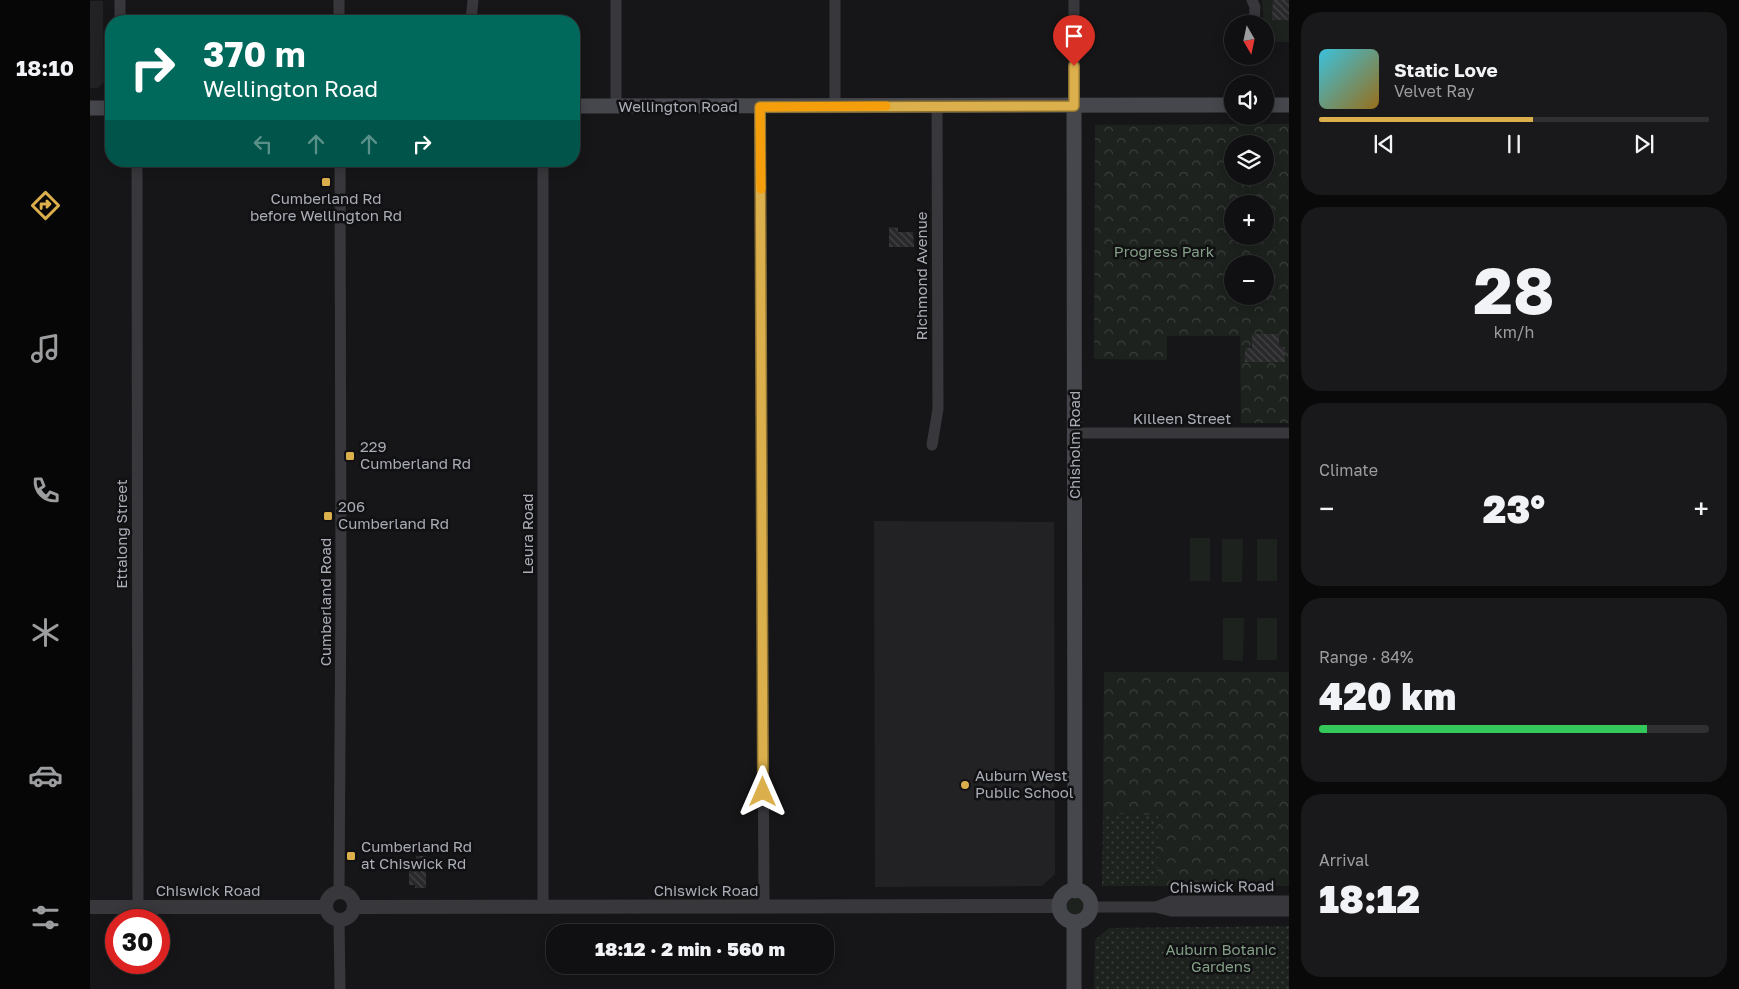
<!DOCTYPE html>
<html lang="en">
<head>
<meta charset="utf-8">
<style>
  :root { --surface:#101012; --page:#19191b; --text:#f1f3f6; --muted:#9c9d9f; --line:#303032; --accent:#dbaf4b }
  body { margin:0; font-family:"Golos Text",sans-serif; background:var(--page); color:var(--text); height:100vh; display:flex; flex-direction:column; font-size:19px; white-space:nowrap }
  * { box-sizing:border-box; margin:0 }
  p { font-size:16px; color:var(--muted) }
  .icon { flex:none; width:28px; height:28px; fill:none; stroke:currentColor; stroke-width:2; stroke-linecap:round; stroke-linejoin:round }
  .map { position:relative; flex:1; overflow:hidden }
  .drawer { display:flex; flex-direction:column; gap:12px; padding:12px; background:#09090a; width:450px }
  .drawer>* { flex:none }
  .guide { position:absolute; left:15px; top:15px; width:475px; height:152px; border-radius:20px; box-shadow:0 2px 12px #0003,0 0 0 1px var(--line); background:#00695c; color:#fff; overflow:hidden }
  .needle { width:32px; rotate:171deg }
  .controls { position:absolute; left:1134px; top:15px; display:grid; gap:10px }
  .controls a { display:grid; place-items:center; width:50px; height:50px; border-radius:50%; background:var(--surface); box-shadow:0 2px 12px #0003,0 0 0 1px var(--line); font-size:25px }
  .speed { position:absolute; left:15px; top:909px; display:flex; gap:10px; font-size:25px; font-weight:700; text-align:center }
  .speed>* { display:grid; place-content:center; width:65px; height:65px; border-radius:50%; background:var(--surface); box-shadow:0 2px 12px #0003,0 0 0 1px var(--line); line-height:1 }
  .speed .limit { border:8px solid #d22; background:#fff; color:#111 }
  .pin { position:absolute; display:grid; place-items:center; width:42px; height:42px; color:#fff; margin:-51px -21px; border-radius:50% 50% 50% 0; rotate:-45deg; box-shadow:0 0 5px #0007 }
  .pin .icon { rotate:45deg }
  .me { position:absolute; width:55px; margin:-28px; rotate:0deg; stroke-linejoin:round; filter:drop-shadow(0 0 4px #0008) }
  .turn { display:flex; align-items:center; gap:18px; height:105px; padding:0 15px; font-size:22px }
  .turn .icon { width:65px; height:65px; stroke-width:2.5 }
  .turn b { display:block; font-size:35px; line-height:42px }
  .lanes { display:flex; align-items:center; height:48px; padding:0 15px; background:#0003; justify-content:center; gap:25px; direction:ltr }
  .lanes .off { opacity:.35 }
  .big { font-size:38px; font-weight:800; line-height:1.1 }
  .drawer .card { flex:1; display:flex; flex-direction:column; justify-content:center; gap:8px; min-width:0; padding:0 18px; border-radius:20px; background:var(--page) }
  .drawer .dial { align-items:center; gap:0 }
  .dial b { font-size:65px; line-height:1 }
  .song { display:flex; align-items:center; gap:15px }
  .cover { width:60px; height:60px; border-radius:8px; background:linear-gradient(135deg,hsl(190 70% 55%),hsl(40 70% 35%)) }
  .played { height:5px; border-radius:2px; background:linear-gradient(90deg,var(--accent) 55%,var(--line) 55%) }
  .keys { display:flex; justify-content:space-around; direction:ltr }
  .heat { display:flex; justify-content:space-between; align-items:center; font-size:28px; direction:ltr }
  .charge { height:8px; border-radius:4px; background:linear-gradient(90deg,#34c759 84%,var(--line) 0) }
  .trip { position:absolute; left:456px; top:924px; width:288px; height:50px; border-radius:20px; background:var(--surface); box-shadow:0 2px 12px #0003,0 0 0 1px var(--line); font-weight:800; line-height:50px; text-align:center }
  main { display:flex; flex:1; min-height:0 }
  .menu { display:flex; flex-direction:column; width:90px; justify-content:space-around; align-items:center; background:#060607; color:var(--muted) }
  .menu .icon { width:35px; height:35px }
  .menu .active { color:var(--accent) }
  .menu b { font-size:22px; color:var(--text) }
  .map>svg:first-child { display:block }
  .built { fill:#222225 }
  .grass { fill:#1d221e }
  .forest { fill:url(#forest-crowns); fill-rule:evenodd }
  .garden { fill:url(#garden-dots) }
  .building { fill:url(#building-back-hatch) }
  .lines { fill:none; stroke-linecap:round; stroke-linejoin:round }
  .minor { stroke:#38383c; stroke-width:11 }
  .tertiary { stroke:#38383c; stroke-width:14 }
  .secondary { stroke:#46474c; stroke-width:15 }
  .route-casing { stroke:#8e7231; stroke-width:12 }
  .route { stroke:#dbaf4b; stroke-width:9 }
  .slow { stroke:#f59e0b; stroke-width:9 }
  .poi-dot { fill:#dbaf4b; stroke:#111113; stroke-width:2 }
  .labels { text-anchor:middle; stroke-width:5; stroke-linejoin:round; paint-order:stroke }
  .street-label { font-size:15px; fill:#aaadb6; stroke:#111113 }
  .poi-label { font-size:15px; fill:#aaadb6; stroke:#111113; text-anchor:start }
  .park-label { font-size:15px; fill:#839f86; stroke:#111113 }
</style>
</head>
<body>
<main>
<nav class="menu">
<b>18:10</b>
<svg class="icon active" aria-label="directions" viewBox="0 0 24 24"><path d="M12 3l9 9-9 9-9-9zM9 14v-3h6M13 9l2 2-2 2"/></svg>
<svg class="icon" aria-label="music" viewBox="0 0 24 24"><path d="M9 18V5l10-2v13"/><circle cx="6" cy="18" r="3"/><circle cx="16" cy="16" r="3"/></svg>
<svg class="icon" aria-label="phone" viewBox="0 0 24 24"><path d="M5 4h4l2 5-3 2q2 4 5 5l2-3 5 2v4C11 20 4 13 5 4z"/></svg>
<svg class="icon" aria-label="climate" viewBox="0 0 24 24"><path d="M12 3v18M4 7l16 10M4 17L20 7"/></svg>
<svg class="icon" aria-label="car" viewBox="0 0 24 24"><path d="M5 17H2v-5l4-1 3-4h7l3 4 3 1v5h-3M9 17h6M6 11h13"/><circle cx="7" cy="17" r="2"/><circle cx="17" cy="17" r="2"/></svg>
<svg class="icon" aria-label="filters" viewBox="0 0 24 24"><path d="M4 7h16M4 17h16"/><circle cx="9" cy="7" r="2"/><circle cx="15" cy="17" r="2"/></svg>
</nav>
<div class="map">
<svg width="1199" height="989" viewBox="0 0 1199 989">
  <defs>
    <pattern id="forest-crowns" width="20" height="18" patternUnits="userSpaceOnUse" patternTransform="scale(1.25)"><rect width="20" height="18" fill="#1d221e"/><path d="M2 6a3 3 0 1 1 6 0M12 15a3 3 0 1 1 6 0" fill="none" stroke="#3b3f3c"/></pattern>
    <pattern id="garden-dots" width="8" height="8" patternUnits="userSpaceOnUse" patternTransform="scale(1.25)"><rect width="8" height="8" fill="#1d221e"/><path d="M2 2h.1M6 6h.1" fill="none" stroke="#3b3f3c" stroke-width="1.8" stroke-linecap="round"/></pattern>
    <pattern id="building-back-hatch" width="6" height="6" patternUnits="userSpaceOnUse" patternTransform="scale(1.25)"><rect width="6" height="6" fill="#29292c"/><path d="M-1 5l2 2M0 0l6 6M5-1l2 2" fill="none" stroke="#454548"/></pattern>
  </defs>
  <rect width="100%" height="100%" fill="#161618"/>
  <g class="built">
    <path d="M0 1H13L14 82 8 88H0Z"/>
    <path d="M784 521 964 522 965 874 952 886 785 887Z"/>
  </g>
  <g class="grass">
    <path d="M1172 0H1199V42H1175Z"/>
    <rect x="1100" y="538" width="20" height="43"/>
    <path d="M1132 539H1153L1152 582H1132Z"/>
    <rect x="1167" y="539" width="20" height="42"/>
    <path d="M1133 618H1154L1153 661 1133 660Z"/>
    <rect x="1167" y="618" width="20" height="42"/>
    <circle cx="985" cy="907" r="9"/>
  </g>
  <g class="forest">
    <path d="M1199 124V423H1151L1150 336H1077V360L1004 359 1005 125ZM1142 144H1175V176H1142ZM1142 204H1175V236H1142ZM1142 264H1175V296H1142Z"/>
    <path d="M1014 672H1199V886H1067L1068 815 1013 814Z"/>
  </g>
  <g class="garden">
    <path d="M1013 814 1068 815 1067 886H1012Z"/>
    <path d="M1199 926V989H1004L1005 940 1019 928Z"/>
  </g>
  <g class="building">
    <path d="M1183 0H1199V20H1182Z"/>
    <path d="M799 227 808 228V232H823L824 247H799Z"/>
    <path d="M1162 334H1189V347H1195V362H1155V348H1162Z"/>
    <path d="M326 856H336V888H325V885H319V859H326Z"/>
  </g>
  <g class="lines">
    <g class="minor">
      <path d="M30 0V21"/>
      <path d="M249 0V21"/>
      <path d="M1162 0 1165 7 1164 24"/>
      <path d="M381 21 383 0"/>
      <path d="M526 106V0"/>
      <path d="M745 106V0"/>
      <path d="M984 106V0"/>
      <path d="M670 107 674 907"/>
      <path d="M47 161 48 907"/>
      <path d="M453 161V907"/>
      <path d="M985 433H1199"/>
      <path d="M842 445 848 409 847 106"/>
      <path d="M249 892 251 589 250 161"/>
      <path d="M1001 907H1066L1081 911H1199"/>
      <path d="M1066 907 1081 901H1199"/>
      <path d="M249 921 250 989"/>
    </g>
    <g class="tertiary">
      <circle cx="250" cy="906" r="14"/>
      <path d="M0 907H236"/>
      <path d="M264 907 969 906"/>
    </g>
    <g class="secondary">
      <path d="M1175 105H1199"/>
      <path d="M484 106 1142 105"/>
      <path d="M984 106 985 891"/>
      <path d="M0 108H21"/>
      <circle cx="985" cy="906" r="16"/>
      <path d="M984 922V989"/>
    </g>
  </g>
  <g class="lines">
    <g class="route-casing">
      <path id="route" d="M673 792 670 107 984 106V66"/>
    </g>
    <use href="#route" class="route"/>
    <path class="slow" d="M671 189 670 107 796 106"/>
  </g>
  <g class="poi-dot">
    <rect x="231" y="177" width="10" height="10" rx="2.5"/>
    <rect x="255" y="451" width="10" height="10" rx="2.5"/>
    <rect x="233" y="511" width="10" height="10" rx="2.5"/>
    <circle cx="875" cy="785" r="5"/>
    <rect x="256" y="851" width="10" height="10" rx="2.5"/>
  </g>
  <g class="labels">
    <g class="street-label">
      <text x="588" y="112">Wellington Road</text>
      <text transform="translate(832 276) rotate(-90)" y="5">Richmond Avenue</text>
      <text x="1092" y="424">Killeen Street</text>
      <text transform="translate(985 445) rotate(-90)" y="5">Chisholm Road</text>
      <text transform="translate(32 534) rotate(-90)" y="5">Ettalong Street</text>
      <text transform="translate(438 534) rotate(-90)" y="5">Leura Road</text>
      <text transform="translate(236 602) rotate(-90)" y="5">Cumberland Road</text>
      <text transform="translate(1132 887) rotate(-1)" y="5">Chiswick Road</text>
      <text x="118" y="896">Chiswick Road</text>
      <text x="616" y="896">Chiswick Road</text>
    </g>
    <g class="poi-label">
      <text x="236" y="204" text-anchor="middle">Cumberland Rd<tspan x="236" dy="17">before Wellington Rd</tspan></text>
      <text x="270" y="452">229<tspan x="270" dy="17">Cumberland Rd</tspan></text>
      <text x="248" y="512">206<tspan x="248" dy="17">Cumberland Rd</tspan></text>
      <text x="885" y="781">Auburn West<tspan x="885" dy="17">Public School</tspan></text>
      <text x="271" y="852">Cumberland Rd<tspan x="271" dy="17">at Chiswick Rd</tspan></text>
    </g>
    <g class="park-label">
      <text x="1074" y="257">Progress Park</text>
      <text x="1131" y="955">Auburn Botanic<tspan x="1131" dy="17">Gardens</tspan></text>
    </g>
  </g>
</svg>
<div class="controls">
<a><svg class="needle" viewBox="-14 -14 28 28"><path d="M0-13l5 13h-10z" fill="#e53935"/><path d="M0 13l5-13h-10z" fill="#9c9d9f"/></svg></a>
<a><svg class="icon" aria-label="sound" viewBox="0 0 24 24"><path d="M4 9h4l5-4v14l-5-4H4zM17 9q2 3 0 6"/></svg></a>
<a><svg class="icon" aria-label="layers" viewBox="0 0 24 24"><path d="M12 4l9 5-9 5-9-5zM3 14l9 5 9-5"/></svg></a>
<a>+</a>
<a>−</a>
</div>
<div class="speed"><div class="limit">30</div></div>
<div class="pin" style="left:984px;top:66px;background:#d93025"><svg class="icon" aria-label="arrive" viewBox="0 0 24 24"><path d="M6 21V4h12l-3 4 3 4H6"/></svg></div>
<svg class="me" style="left:673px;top:792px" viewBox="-20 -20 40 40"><path d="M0-17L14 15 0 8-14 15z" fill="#dbaf4b" stroke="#fff" stroke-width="4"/></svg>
<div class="trip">18:12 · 2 min · 560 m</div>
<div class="guide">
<div class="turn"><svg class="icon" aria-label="right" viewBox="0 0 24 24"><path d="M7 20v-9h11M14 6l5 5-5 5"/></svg><div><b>370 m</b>Wellington Road</div></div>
<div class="lanes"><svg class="icon off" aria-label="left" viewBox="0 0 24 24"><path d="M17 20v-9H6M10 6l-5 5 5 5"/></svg><svg class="icon off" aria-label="ahead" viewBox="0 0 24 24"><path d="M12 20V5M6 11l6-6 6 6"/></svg><svg class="icon off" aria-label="ahead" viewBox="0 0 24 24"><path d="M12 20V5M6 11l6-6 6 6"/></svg><svg class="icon" aria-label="right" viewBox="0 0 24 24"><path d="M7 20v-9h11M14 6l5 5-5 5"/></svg></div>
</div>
</div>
<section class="drawer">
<div class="card">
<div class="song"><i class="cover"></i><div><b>Static Love</b><p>Velvet Ray</p></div></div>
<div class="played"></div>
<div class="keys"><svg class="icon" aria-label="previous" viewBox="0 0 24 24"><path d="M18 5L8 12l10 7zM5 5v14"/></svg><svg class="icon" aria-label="pause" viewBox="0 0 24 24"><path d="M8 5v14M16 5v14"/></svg><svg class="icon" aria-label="next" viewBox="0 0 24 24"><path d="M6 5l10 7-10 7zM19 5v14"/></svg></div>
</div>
<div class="card dial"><b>28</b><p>km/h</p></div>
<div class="card"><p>Climate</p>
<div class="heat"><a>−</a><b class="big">23°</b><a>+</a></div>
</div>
<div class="card"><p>Range · 84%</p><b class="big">420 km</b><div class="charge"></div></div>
<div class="card"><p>Arrival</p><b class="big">18:12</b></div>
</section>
</main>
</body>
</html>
